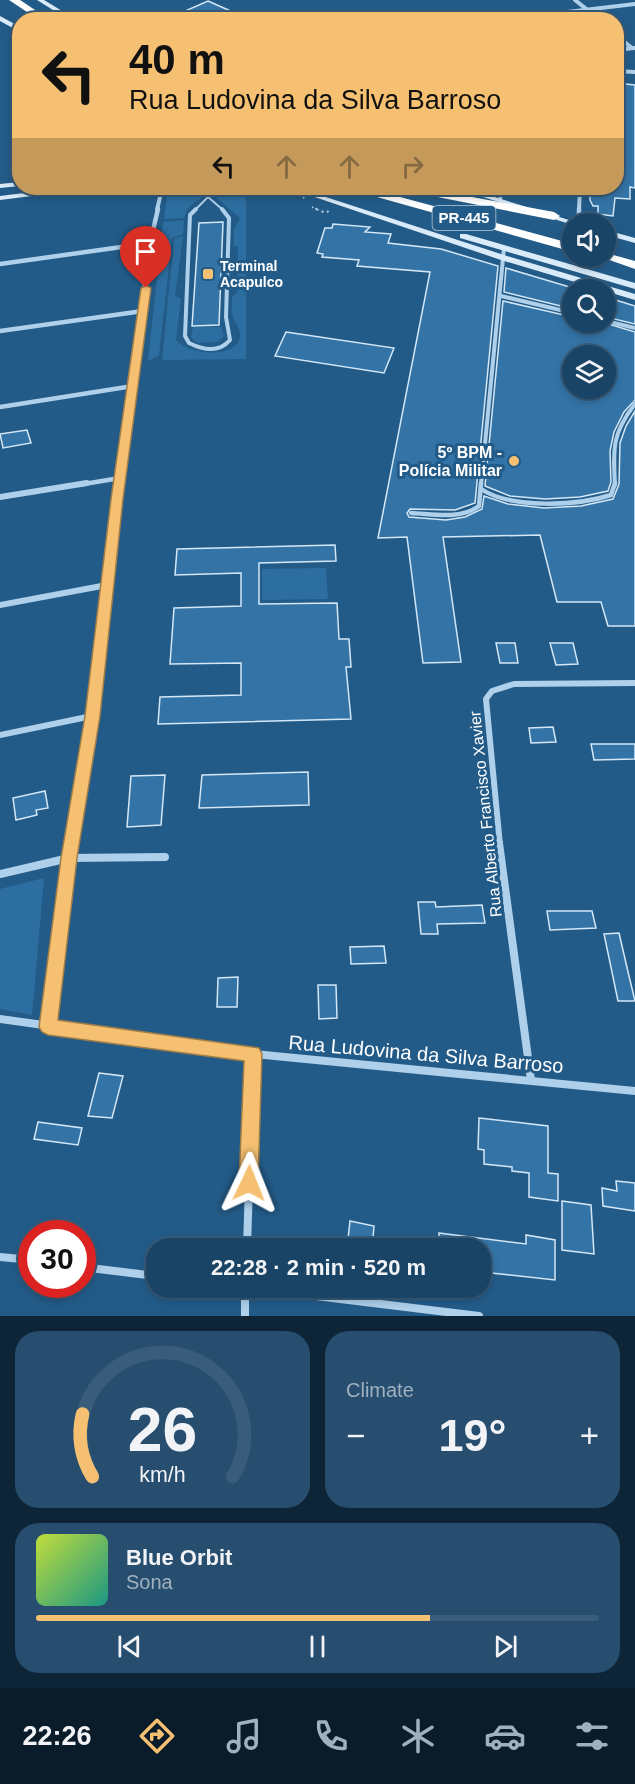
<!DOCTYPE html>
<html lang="en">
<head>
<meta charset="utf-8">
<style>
  :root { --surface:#1a4466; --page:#274e6f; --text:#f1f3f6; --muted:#9fb0bf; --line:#385c7a; --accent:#f5c071 }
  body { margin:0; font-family:Arial,sans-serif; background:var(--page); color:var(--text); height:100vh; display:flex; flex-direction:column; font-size:22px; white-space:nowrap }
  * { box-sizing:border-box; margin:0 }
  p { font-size:20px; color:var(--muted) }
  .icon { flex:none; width:33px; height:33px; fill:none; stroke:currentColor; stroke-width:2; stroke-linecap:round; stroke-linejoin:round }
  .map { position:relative; height:1316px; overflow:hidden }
  .panel { display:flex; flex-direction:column; gap:15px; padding:15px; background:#0e2538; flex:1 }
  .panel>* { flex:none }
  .top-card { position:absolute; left:12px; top:12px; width:612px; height:183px; border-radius:24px; box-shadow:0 3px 9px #0003,0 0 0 2px var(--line); background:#f5c071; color:#111; overflow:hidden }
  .tools { position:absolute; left:562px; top:213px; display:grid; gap:12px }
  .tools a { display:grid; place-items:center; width:54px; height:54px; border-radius:50%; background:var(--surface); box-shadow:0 3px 9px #0003,0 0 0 2px var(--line); font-size:30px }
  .speed { position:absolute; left:18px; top:1220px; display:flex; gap:12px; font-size:30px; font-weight:700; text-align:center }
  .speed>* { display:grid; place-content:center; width:78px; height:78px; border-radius:50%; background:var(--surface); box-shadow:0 3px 9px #0003,0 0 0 2px var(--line); line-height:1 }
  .speed .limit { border:9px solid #d22; background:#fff; color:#111 }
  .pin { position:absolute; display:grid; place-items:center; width:51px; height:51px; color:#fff; margin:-62px -26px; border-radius:50% 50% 50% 0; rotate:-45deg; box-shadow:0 0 6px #0007 }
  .pin .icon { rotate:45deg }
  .me { position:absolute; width:66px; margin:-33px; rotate:2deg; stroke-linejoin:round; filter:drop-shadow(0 0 4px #0008) }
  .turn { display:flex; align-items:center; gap:21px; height:126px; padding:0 18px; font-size:27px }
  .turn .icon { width:78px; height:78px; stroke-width:2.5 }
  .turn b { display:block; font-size:42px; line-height:51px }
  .lanes { display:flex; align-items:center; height:57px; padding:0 18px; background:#0003; justify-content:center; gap:30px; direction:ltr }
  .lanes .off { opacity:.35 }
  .big { font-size:45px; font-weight:800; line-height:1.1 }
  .panel .widget { flex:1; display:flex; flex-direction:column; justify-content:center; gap:9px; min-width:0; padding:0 21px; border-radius:24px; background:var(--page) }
  .panel .dial { align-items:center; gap:0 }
  .dial svg { height:156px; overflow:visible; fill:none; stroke:var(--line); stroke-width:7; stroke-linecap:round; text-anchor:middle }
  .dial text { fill:var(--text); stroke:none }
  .song { display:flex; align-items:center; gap:18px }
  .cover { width:72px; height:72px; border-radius:9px; background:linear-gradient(135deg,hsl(70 70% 55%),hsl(170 70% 35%)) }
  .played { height:6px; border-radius:3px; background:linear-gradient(90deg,var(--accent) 70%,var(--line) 70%) }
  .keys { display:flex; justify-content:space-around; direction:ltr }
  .heat { display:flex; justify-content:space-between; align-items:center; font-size:33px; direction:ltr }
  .panel .tiles { flex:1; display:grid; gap:15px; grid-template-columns:1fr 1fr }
  .widget:last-child { grid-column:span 2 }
  .trip { position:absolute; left:146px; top:1238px; width:345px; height:60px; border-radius:24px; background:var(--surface); box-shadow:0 3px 9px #0003,0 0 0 2px var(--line); font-weight:800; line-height:60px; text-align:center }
  .menu { display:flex; height:96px; justify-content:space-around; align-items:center; background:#0a1b29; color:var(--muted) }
  .menu .icon { width:42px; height:42px }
  .menu .on { color:var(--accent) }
  .menu b { font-size:27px; color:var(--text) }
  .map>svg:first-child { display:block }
  .green { fill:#2d6ea0 }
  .building { fill:#3373a5; stroke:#d3e7f7; stroke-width:1.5; fill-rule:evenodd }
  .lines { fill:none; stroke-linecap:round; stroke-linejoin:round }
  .path-far1 { stroke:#aed0ea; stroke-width:1.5; stroke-dasharray:1.5 2; stroke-linecap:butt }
  .path { stroke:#aed0ea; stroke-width:2; stroke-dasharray:2 4; stroke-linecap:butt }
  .lane-far2 { stroke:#aed0ea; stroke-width:2 }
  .lane-far1 { stroke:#aed0ea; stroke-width:4 }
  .lane { stroke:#aed0ea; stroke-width:4.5 }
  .street-far3 { stroke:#aed0ea; stroke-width:4 }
  .street-far2 { stroke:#aed0ea; stroke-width:4.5 }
  .street-far1 { stroke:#aed0ea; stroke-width:6 }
  .street { stroke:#aed0ea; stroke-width:8 }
  .secondary { fill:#d9eaf8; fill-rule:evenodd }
  .highway { fill:#fff; fill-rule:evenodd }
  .path-bridge { stroke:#aed0ea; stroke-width:1.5; stroke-dasharray:1.5 2; stroke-linecap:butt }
  .route { fill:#f5c071; stroke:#9f7d49; stroke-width:1.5 }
  .poi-dot { fill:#f5c071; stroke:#235b88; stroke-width:2 }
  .labels { text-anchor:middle; stroke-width:6; stroke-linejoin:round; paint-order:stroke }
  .far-poi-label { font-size:14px; font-weight:bold; fill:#fff; stroke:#235b88; text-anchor:start }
  .shield { fill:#235b88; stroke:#bdcedb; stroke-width:1.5 }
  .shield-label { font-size:15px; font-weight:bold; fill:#fff }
  .poi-label { font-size:16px; font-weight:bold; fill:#fff; stroke:#235b88; text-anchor:end }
  .street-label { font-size:16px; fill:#fff; stroke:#235b88 }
  .near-street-label { font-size:20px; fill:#fff; stroke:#235b88 }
</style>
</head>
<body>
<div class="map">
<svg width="635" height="1316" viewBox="0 0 635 1316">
  <rect width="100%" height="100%" fill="#235b88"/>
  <g class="green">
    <path d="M168 188H189L202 197 188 208 184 218 164 219Z"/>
    <path d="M223 188H246V359L162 360 174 239 183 236 175 296 181 299 176 340C188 355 241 360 240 334 240 328 234 322 233 316 231 311 232 303 232 297L237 293 238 246H234V230L240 218 217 198Z"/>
    <path d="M184 220 183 234 172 238 159 355 148 361 163 222Z"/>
    <path d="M193 327H221L224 336 218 342 197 343 191 337Z"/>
    <path d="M326 568 328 599 262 600V569Z"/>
    <path d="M44 878 32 1015 0 1009V889Z"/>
  </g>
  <g class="building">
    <path d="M208 1 251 20H203L185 11Z"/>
    <path d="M616 83 635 85V188L630 187V199L615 198 613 216 598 214V206H593L590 200V188H616L623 157 616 156Z"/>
    <path d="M223 222 219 325 192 326 199 223Z"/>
    <path d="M333 224 370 227 365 232 391 234 388 243 441 249 498 266 475 503 455 510 410 509 407 513 409 517 446 520 465 517 482 509 484 496 508 504 544 508 581 506 613 499 619 484 620 443 626 426 635 411V626H608L601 602H557L540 535 443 537 461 662 423 663 407 537 378 538 430 272 357 266 359 260 322 257 323 254 317 253 325 228H332Z"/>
    <path d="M506 268 573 288V309L504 292Z"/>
    <path d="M606 297 635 306V324L606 317Z"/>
    <path d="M503 301 573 317V322H602L635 332V400L624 412 614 432 610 451 611 482 608 491 580 497 545 499 510 496 485 486ZM573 356H606V388H573Z"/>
    <path d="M286 332 394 348 384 373 275 356Z"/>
    <path d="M27 430 31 443 3 448 0 434Z"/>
    <path d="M335 545 336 561 259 563V604L337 603 339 639H349L351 667H346L351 719 158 724 160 697 241 695V663L170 664 174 608 241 606V573L175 575 177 549Z"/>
    <path d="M496 643H515L518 663H500Z"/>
    <path d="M550 643H573L578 664 556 665Z"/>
    <path d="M553 727 556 742 531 743 529 728Z"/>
    <path d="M591 744H635V759L594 760Z"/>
    <path d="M308 772 309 805 199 808 202 775Z"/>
    <path d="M165 775 161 825 127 827 131 776Z"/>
    <path d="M45 791 48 808 36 810 37 815 16 820 13 798Z"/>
    <path d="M418 902H435L436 907 482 905 485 923 437 924 438 934H421Z"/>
    <path d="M547 911H592L596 928 550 930Z"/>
    <path d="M619 933 629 976 635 1001H618L604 934Z"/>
    <path d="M384 946 386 963 351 964 350 947Z"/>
    <path d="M238 977 237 1007H217L218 978Z"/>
    <path d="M318 985H336L337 1018 319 1019Z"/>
    <path d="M99 1073 123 1076 112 1118 88 1116Z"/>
    <path d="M479 1118 548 1126V1173L558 1174V1201L529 1197V1173L512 1171V1167L484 1164V1150L478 1149Z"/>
    <path d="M38 1122 82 1128 78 1145 34 1139Z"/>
    <path d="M616 1181 635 1183V1211L603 1206 602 1188 617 1191Z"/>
    <path d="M562 1201 591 1205 594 1254 562 1250Z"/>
    <path d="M350 1221 374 1226 372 1248H347Z"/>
    <path d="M439 1233 526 1244V1235L555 1240V1280L482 1272 483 1248H439Z"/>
  </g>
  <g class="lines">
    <g class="path-far1">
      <path d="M264 188 283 195"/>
      <path d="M312 207 319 210"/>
    </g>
    <path class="path" d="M316 209 326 213 330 210"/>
    <g class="lane-far2">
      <path d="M198 188 208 197"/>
      <path d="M208 197 223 210"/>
      <path d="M208 197 216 188"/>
      <path d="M195 210 208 197"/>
    </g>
    <g class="lane-far1">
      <path d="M196 209 190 215 185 336 189 343C203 350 219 353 230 340L226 317 229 218 222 209"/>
      <path d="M501 296 573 313"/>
      <path d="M606 321 635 328"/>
      <path d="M481 485 504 248"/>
      <path d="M615 485C613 449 612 433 635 404"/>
    </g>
    <g class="lane">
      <path d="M481 489C511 509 577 506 611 495L615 483"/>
      <path d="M411 513C434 514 460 520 479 506L481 483"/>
    </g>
    <g class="street-far3">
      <path d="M575 0 600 20"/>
      <path d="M499 20 635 4"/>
      <path d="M616 35 632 48"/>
      <path d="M616 50 634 48"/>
      <path d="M616 71 635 72"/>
      <path d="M500 200 502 188"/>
      <path d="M157 210 162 188"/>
      <path d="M579 210 580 188"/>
    </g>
    <g class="street-far2">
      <path d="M579 224V209"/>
      <path d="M0 264 150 243"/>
      <path d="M0 331 143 311"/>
      <path d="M0 407 133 386"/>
      <path d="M78 485 120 478"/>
      <path d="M120 485 150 243 158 209"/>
    </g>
    <g class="street-far1">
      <path d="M0 497 87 483"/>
      <path d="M0 605 107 585"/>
      <path d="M0 735 92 716"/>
      <path d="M71 845 92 716 121 483"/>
      <path d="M500 845 486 699 492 691 514 684 635 683"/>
    </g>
    <g class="street">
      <path d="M499 843 531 1080"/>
      <path d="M0 874 69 858 165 857"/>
      <path d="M0 1019 253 1054 635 1091"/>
      <path d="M48 1027 71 843"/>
      <path d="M247 1248 253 1054"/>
      <path d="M0 1257 32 1260"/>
      <path d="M82 1267 156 1276"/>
      <path d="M242 1287 479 1316"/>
      <path d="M245 1287V1316"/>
    </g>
    <g class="secondary">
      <path d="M37 0H44L77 20H69Z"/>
      <path d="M0 16 20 27V32L0 21Z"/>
      <path d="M20 182V186L0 188V184Z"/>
      <path d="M65 188H84L80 190 0 200V196Z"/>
      <path d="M288 188H298L507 256 635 294V300L501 260Z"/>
      <path d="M454 188H465L582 224H573V225Z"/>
      <path d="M606 230 635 238V243L606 235Z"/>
      <path d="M460 234H466L635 283V289L460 238Z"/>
    </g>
    <g class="highway">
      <path d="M9 0H20L50 20H39Z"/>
      <path d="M351 188H367L573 244V252L352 190Z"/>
      <path d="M402 188H423L554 212 560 216 554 220 407 191Z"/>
      <path d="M606 253 635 261V269L598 256H606Z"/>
    </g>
    <path class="path-bridge" d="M303 198 321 188"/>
  </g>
  <path class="route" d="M146 285 151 288 123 499 100 716 77 858 58 1020 259 1048 262 1054 258 1183 256 1190 249 1193 242 1190 239 1183 244 1061 48 1035 42 1032 39 1027 61 858 85 716 111 499 141 288Z"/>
  <g class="poi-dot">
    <rect x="202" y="268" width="12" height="12" rx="3"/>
    <circle cx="514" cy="461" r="6"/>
  </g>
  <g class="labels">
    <g class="far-poi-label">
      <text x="220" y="271">Terminal<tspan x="220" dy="16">Acapulco</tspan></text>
    </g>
    <rect class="shield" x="432.5" y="206" width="63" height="24" rx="4.5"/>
    <g class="shield-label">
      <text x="464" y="223">PR-445</text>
    </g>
    <g class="poi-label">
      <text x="502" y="458">5º BPM -<tspan x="502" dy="18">Polícia Militar</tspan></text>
    </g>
    <g class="street-label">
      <text transform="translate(485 814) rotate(-96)" y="6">Rua Alberto Francisco Xavier</text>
    </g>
    <g class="near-street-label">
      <text transform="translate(426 1054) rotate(5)" y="7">Rua Ludovina da Silva Barroso</text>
    </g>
  </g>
</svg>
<div class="tools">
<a><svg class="icon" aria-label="sound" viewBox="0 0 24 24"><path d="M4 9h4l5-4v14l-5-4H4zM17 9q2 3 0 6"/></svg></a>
<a><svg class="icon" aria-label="search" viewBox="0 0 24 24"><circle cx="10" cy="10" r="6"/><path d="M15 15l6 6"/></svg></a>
<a><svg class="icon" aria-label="layers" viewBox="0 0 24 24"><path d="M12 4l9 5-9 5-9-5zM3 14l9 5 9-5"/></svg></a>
</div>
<div class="speed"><div class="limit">30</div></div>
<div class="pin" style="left:146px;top:288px;background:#d93025"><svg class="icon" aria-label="arrive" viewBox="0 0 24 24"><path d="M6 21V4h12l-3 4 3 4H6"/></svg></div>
<svg class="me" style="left:249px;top:1183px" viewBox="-20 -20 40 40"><path d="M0-17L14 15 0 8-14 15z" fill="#f5c071" stroke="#fff" stroke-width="4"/></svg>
<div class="trip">22:28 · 2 min · 520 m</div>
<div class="top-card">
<div class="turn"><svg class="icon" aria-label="left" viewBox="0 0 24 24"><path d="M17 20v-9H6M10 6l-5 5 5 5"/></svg><div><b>40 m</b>Rua Ludovina da Silva Barroso</div></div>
<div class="lanes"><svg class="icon" aria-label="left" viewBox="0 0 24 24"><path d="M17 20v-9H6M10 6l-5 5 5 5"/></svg><svg class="icon off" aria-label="ahead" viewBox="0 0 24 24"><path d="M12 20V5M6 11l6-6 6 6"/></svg><svg class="icon off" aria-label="ahead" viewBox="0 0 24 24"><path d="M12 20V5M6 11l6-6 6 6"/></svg><svg class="icon off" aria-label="right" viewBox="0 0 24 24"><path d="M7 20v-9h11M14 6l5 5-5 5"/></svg></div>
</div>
</div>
<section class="panel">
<div class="tiles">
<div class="widget dial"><svg viewBox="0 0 100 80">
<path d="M14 69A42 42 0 1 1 86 69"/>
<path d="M14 69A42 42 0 0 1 9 37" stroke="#f5c071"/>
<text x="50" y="56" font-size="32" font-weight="700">26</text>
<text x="50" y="72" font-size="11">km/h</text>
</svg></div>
<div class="widget"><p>Climate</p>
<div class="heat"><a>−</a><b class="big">19°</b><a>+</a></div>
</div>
<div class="widget">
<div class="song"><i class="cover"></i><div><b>Blue Orbit</b><p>Sona</p></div></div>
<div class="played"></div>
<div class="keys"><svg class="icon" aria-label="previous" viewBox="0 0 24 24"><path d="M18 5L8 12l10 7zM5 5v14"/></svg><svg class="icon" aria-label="pause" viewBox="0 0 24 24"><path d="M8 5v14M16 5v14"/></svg><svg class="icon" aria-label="next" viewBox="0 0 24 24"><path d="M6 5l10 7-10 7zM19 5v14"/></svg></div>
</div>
</div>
</section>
<nav class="menu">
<b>22:26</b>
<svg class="icon on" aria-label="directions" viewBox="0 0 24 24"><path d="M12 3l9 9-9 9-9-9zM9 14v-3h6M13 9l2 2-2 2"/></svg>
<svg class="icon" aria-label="music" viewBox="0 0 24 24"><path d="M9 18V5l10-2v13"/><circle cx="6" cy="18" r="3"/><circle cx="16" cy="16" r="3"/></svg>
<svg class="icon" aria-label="phone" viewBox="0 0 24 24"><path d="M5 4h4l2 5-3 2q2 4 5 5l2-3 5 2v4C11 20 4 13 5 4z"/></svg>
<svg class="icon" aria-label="climate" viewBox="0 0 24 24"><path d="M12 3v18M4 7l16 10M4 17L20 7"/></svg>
<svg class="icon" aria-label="car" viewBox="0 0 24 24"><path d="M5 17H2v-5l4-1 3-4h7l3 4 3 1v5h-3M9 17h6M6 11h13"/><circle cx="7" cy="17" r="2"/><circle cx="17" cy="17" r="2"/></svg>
<svg class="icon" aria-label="filters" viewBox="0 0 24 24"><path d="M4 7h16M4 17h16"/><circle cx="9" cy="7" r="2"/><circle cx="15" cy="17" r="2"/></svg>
</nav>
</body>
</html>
